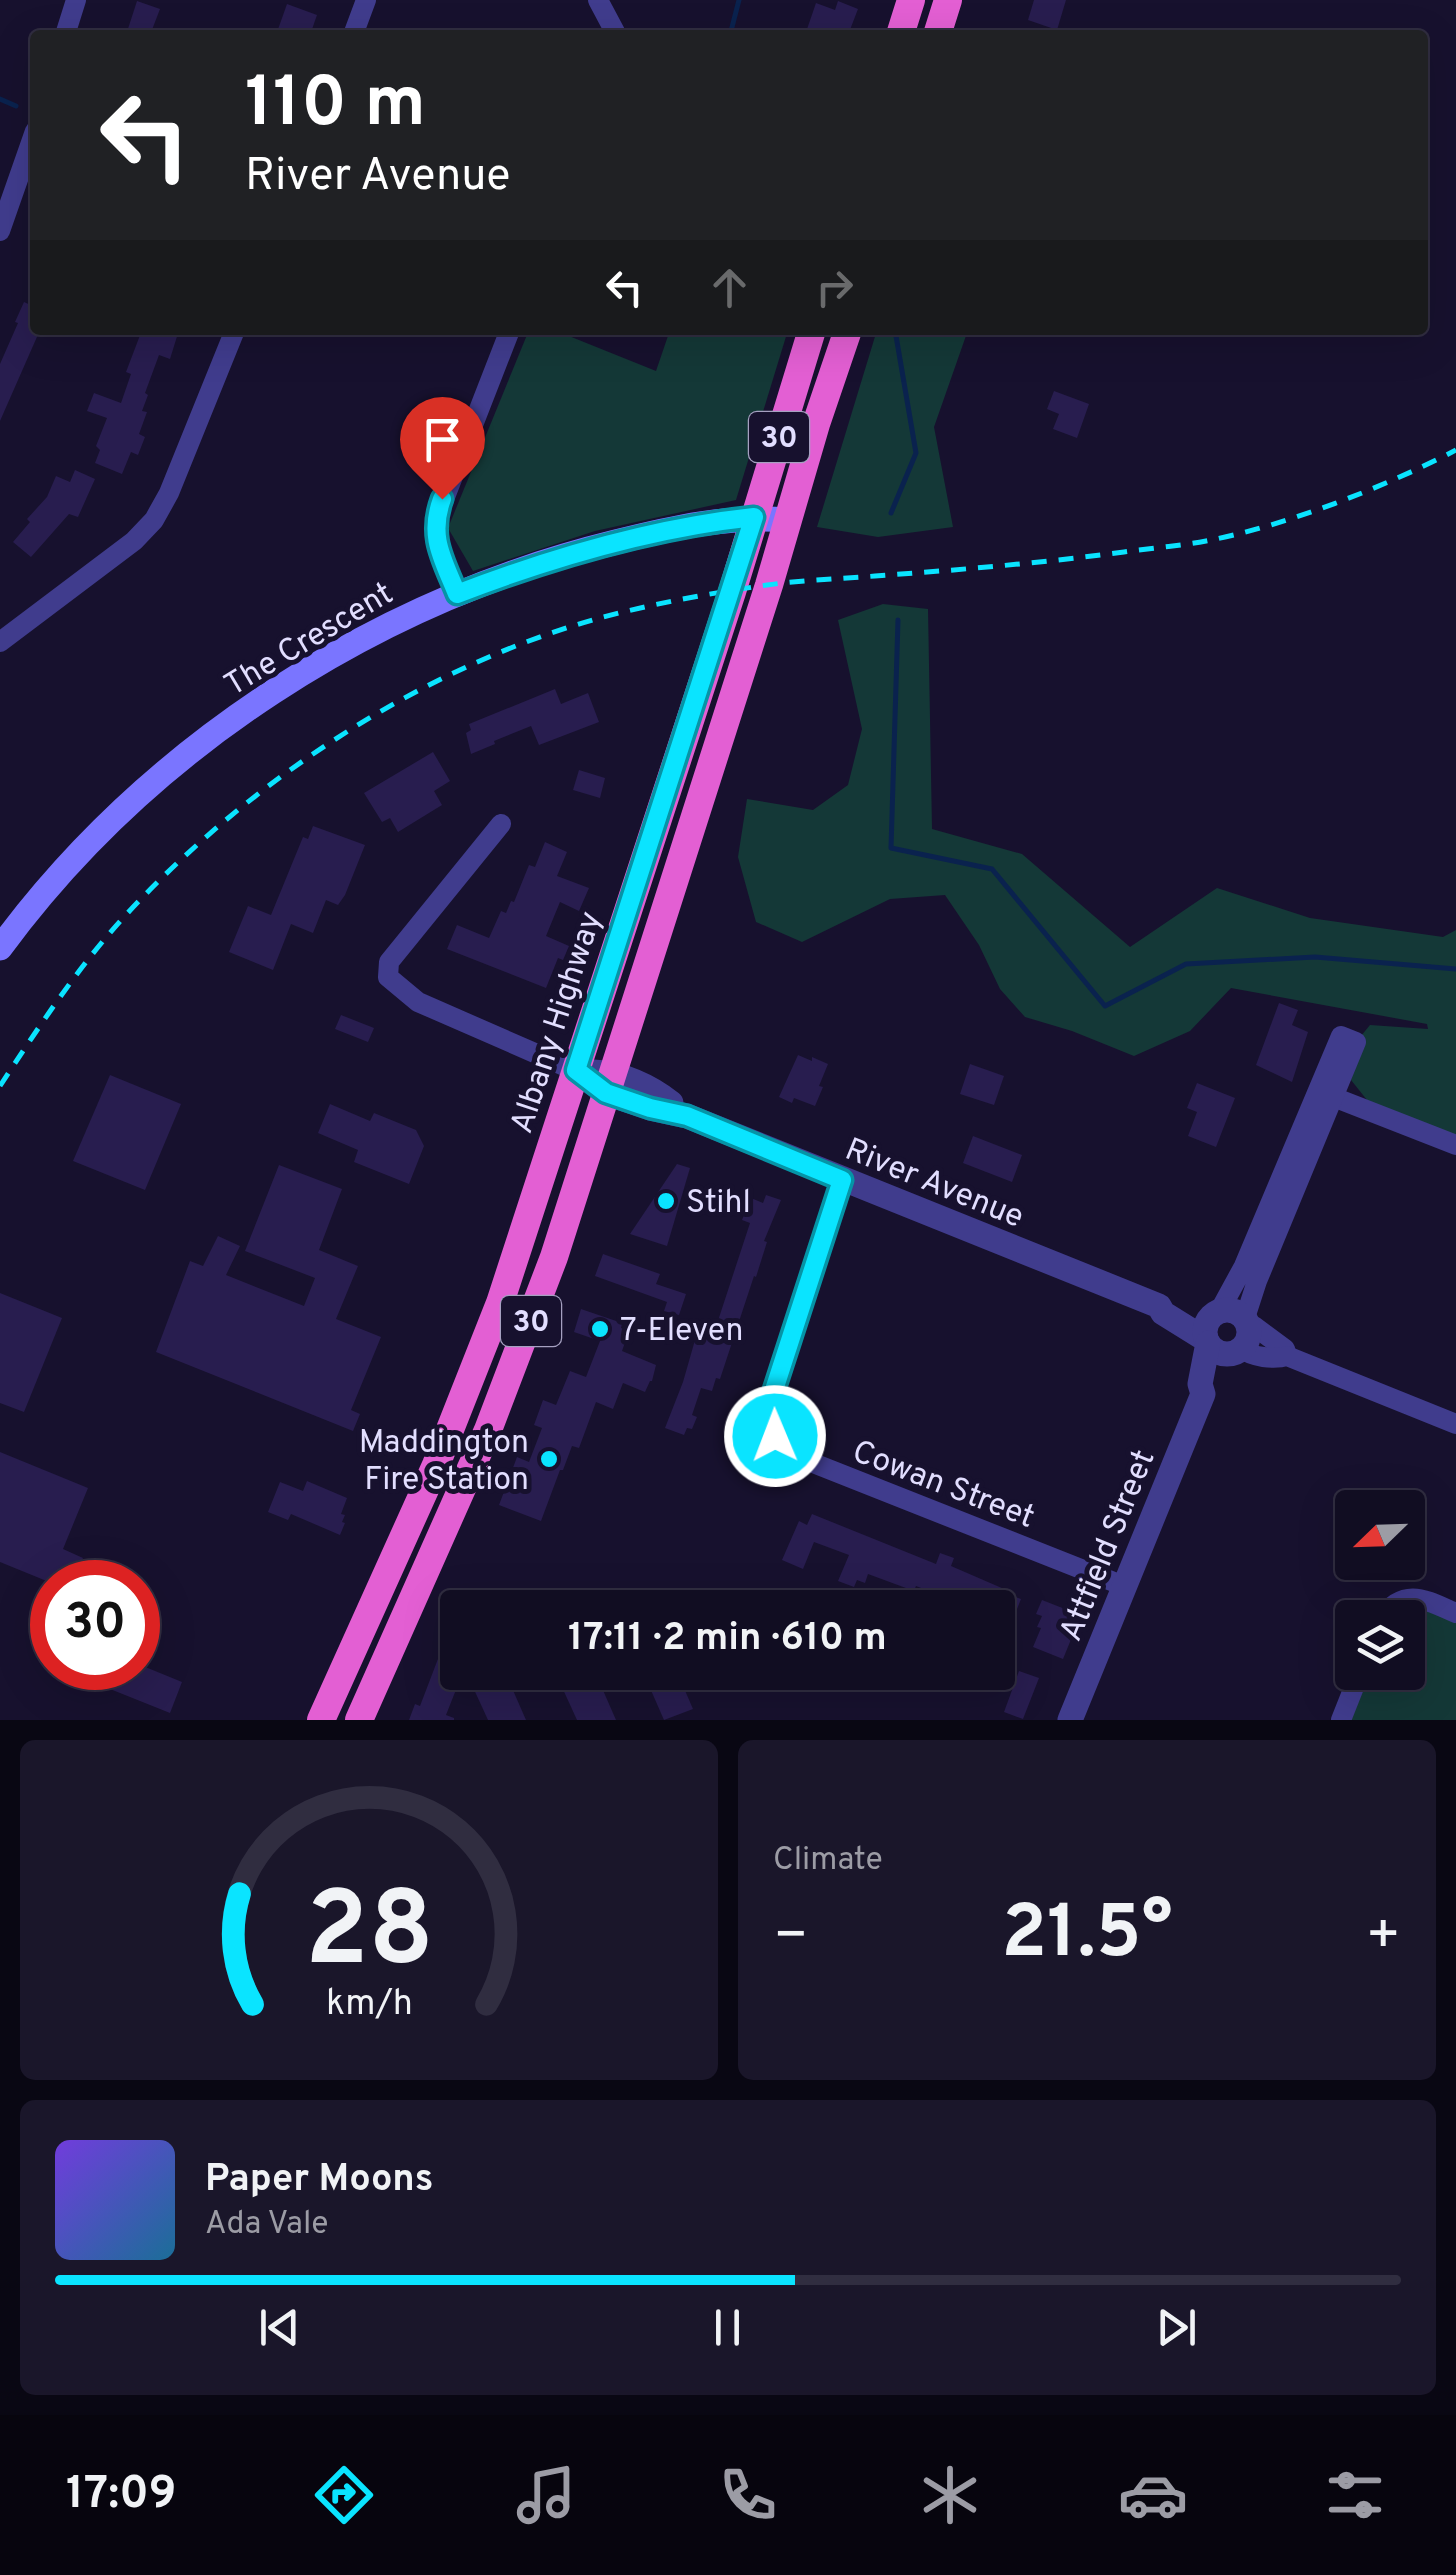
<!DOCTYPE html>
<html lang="en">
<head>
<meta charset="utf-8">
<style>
  :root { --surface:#110d22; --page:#1a162a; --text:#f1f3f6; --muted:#9c9ca5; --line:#302d40; --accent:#0ae4ff }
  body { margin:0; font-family:Overpass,sans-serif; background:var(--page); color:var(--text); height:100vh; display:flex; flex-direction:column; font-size:38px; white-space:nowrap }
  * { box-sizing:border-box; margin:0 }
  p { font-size:32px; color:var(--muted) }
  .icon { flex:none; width:55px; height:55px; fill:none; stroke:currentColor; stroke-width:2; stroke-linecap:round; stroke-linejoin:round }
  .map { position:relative; height:1720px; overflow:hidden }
  .side { display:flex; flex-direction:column; gap:20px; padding:20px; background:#090713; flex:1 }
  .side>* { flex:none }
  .guide { position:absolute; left:30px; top:30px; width:1398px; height:305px; border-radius:10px; box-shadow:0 10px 40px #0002,0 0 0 2px var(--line); background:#202124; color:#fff; overflow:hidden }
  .needle { width:65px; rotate:247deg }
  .tools { position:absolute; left:1335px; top:1490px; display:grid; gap:20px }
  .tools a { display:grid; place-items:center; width:90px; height:90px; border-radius:10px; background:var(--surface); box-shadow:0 10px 40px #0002,0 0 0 2px var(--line); font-size:50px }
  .speed { position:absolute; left:30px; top:1560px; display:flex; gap:20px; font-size:50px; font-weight:700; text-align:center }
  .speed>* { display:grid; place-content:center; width:130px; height:130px; border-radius:50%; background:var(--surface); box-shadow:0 10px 40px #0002,0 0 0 2px var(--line); line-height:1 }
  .speed .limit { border:15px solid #d22; background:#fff; color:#111 }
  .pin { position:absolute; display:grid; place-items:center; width:85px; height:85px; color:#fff; margin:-102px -42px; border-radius:50% 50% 50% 0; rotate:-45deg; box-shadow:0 0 10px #0007 }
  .pin .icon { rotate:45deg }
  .me { position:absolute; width:110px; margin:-55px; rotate:359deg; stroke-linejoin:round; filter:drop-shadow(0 0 8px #0008) }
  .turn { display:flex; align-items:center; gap:35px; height:210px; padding:0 50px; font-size:45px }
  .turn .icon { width:130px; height:130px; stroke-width:2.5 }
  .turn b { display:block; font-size:70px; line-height:85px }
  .lanes { display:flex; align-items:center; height:95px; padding:0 50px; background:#0003; justify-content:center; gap:50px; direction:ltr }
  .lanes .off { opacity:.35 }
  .big { font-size:75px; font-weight:700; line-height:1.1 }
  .side .card { flex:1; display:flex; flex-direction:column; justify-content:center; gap:15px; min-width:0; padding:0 35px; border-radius:15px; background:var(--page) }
  .side .dial { align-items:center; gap:0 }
  .dial svg { height:260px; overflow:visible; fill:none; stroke:var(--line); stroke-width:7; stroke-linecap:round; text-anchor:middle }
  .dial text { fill:var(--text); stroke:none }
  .song { display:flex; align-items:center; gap:30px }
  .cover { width:120px; height:120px; border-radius:15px; background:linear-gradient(135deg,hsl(260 70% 55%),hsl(200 70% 35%)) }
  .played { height:10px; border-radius:5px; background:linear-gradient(90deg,var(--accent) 55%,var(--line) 55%) }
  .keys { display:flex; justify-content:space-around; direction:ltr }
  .heat { display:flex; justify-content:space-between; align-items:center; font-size:55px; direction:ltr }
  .side .tiles { flex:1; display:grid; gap:20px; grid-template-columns:1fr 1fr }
  .card:last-child { grid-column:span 2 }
  .trip { position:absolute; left:440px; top:1590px; width:575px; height:100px; border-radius:10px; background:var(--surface); box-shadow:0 10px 40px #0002,0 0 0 2px var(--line); font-weight:700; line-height:100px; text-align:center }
  .menu { display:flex; height:160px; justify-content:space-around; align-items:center; background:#07050e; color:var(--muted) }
  .menu .icon { width:70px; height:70px }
  .menu .selected { color:var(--accent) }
  .menu b { font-size:45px; color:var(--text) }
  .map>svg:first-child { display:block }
  .green { fill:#143837 }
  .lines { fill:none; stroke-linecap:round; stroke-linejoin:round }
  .stream { stroke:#0a224e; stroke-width:5 }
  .building { fill:#281d4f }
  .minor { stroke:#403c8d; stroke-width:20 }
  .tertiary { stroke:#403c8d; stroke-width:25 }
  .secondary { stroke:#7a75ff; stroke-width:25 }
  .trunk { stroke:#e35fd3; stroke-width:28 }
  .rail { stroke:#0ae4ff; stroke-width:5; stroke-dasharray:15 12; stroke-linecap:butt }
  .route-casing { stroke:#0694a6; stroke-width:25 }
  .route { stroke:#0ae4ff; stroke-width:18 }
  .poi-dot { fill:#0ae4ff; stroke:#17112e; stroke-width:4 }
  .labels { text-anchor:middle; stroke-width:10; stroke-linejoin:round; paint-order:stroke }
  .shield { fill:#17112e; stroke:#a5a0c0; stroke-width:2.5 }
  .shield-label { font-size:30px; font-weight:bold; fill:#e2deff }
  .street-label { font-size:32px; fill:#e2deff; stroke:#17112e }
  .poi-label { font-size:32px; fill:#e2deff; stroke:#17112e; text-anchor:start }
</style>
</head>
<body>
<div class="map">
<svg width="1456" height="1720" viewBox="0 0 1456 1720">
  <rect width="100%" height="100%" fill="#17112e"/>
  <g class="green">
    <path d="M529 330H554L656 371 670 330H788L736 500 595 531 473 571 448 528Z"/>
    <path d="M877 330H968L934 427 953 527 878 537 817 527Z"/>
    <path d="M883 604 928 609 932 829 1022 854 1130 947 1217 888 1310 918 1443 937 1456 930V1137L1367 1100 1351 1080 1356 1042 1370 1025 1428 1029 1427 1024 1231 988 1190 1031 1134 1056 1072 1031 1025 1017 1000 989 979 945 945 895 890 899 802 942 756 922 738 857 747 799 813 810 848 785 862 729 838 620Z"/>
    <path d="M1415 1607 1456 1621V1720H1351L1370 1673 1408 1672V1618L1393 1617 1406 1608Z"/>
  </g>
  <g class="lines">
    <g class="stream">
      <path d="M730 35 739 0"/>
      <path d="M0 99 16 106"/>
      <path d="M891 513 916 453 895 330"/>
      <path d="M898 620 891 848 992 869 1105 1006 1186 964 1315 957 1456 969"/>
    </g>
  </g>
  <g class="building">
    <path d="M1034 0H1066L1057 30 1028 20Z"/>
    <path d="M137 1 160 9 150 35H126Z"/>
    <path d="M838 1 858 9 848 35H805L816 3 835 10Z"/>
    <path d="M287 4 317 15 310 35H276Z"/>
    <path d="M24 302 35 307V330H40L0 421V364L18 323 15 322Z"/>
    <path d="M142 330H179L170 359 159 355 145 393 148 395 142 411 147 412 139 434 145 437 138 455 131 452 122 474 95 463 100 450 96 446 107 418 87 411 94 393 121 403 131 374 126 372Z"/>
    <path d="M1054 391 1089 404 1077 438 1053 429 1059 414 1047 409Z"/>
    <path d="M75 470 95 479 78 517 69 514 31 557 13 542 30 522 27 519 47 497 56 476 70 482Z"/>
    <path d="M555 689 561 704 588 693 599 722 539 745 531 726 494 741 495 744 471 754 466 733 471 730 469 724Z"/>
    <path d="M433 752 450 781 434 791 442 805 398 832 390 818 382 822 364 793Z"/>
    <path d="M579 770 605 778 600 798 573 790Z"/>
    <path d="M313 826 365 845 345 895 338 905 326 900 313 933 291 924 273 970 229 952 248 906 271 915 303 837 308 839Z"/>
    <path d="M545 842 567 852 557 876 589 888 579 911 560 902 546 936 569 946 563 960 558 958 546 988 447 949 457 925 489 938 501 911 506 913 511 901 514 902 529 865 535 867Z"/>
    <path d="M1279 1003 1298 1010 1292 1025 1308 1032 1292 1082 1256 1065Z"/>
    <path d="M341 1015 374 1028 368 1042 335 1029Z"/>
    <path d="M798 1055 812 1061V1057L828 1064 819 1086 823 1087 815 1106 794 1098 792 1103 779 1097Z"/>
    <path d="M970 1064 1004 1076 994 1105 960 1094Z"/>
    <path d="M110 1075 181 1104 145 1190 73 1161Z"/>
    <path d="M1197 1083 1235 1098 1216 1147 1188 1136 1197 1112 1187 1108Z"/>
    <path d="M330 1104 370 1121 374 1113 416 1130 424 1146 409 1184 354 1162 358 1150 318 1133Z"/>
    <path d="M973 1136 1022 1155 1012 1182 963 1163Z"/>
    <path d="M677 1164 690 1168 667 1246 630 1234Z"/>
    <path d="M279 1165 342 1189 319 1250 358 1266 336 1319 381 1337 351 1410 360 1414 353 1431 156 1352 190 1261 203 1266 218 1236 240 1246 226 1275 304 1306 315 1278 245 1251Z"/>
    <path d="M766 1195 781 1200 764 1241 767 1242 756 1277 754 1276 720 1379 716 1378 712 1391 701 1388 692 1415 697 1417 692 1429 687 1428 684 1435 665 1428 683 1382 695 1340 701 1343 703 1336 712 1339 750 1223 742 1220 751 1198 763 1203Z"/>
    <path d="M603 1254 660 1274 656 1284 686 1294 679 1315 664 1311 667 1302 595 1276Z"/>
    <path d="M0 1293 62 1318 24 1412 0 1403Z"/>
    <path d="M581 1309 622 1323 621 1328 629 1331 622 1351 656 1365 652 1381H650L645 1392 623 1383 613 1409 596 1402 579 1448 572 1446 563 1470H560L541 1521 499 1505 517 1457 529 1462 542 1428 534 1425 543 1400 556 1405 570 1371 586 1377 600 1341 574 1332Z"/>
    <path d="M0 1452 88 1488 63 1549 83 1558 72 1582H49L0 1562Z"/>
    <path d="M307 1481 347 1498 341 1514 345 1515 342 1522 345 1523 340 1535 291 1514 288 1520 268 1512 280 1482 303 1491Z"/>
    <path d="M812 1514 936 1564 940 1553 954 1558 951 1566 1011 1592 1010 1595 1021 1599 1015 1614 1012 1613 1008 1622 998 1618V1608H972L916 1586 914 1591 868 1574 865 1583 857 1580 854 1587 838 1581 849 1555 814 1542 803 1569 782 1560 799 1521 807 1525Z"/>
    <path d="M1042 1600 1065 1609 1066 1606 1079 1612 1078 1614 1081 1615 1063 1659 1033 1647 1041 1628 1037 1627 1042 1616 1036 1614Z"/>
    <path d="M441 1651 458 1657V1672H463L446 1715 454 1718V1720H409L415 1704 420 1706Z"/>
    <path d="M138 1664 182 1682 170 1713 85 1679 83 1684 70 1679 72 1674 58 1668H138Z"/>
    <path d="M1019 1671 1039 1678 1023 1719 1004 1712Z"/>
    <path d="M466 1672H505L526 1720H488Z"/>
    <path d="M589 1672H595L616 1720H577L561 1685Z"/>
    <path d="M643 1672H677L693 1709 664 1720Z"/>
  </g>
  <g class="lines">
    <g class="minor">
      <path d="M598 0 615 32 614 35"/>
      <path d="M65 35 76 0"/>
      <path d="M353 35 366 0"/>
      <path d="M0 231 35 131"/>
      <path d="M457 594 438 546 436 520 510 330"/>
      <path d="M0 642 134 541 154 520 169 493 235 330"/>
      <path d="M501 824 389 962 388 977 418 1002 576 1071"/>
      <path d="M1323 1093 1456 1145"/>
      <path d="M842 1179 773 1390C766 1422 770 1439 798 1457L1124 1586"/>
      <path d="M1220 1310 1244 1266 1341 1036 1356 1042 1257 1281 1245 1318"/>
      <path d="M1248 1325 1254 1326 1285 1349 1287 1356"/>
      <path d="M1242 1349C1252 1357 1274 1360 1287 1356L1456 1424"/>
      <path d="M1382 1618C1404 1585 1428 1601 1456 1613"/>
      <path d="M1341 1720 1360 1672"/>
    </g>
    <g class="tertiary">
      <path d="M576 1071 606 1093 650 1108 687 1116 1159 1306 1163 1313 1200 1336H1205"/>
      <path d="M594 1072C621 1073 650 1086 671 1103"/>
      <circle cx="1227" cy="1332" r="22"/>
      <path d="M1070 1720 1203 1394 1200 1384 1208 1343"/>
    </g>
    <path class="secondary" d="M0 948C148 747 375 601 616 542 672 528 729 515 788 520"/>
    <g class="trunk">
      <path d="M900 35 911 0"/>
      <path d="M937 35 948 0"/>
      <path d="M321 1720 436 1465 500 1303 732 592 812 330"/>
      <path d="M359 1720 488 1430 554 1257 769 585 816 424 848 330"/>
    </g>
    <path class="rail" d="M0 1086C38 1028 76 970 123 918 247 783 418 669 596 619 651 604 711 593 767 585 803 580 839 579 875 576 958 570 1041 563 1124 552 1151 548 1179 546 1206 541 1285 526 1385 487 1456 450"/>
  </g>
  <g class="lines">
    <g class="route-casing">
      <path id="route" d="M442 499C428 537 443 559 457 594 553 557 651 528 754 517L576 1070 606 1093 650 1108 687 1116 842 1180 774 1390 770 1420 775 1436"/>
    </g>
    <use href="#route" class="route"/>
  </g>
  <g class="poi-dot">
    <circle cx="666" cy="1201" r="10"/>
    <circle cx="600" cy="1329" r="10"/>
    <circle cx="549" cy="1459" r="10"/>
  </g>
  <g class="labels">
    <g class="shield">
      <rect x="749" y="412" width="60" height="50" rx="8"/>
      <rect x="501" y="1296" width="60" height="50" rx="8"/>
    </g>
    <g class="shield-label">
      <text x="779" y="447">30</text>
      <text x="531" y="1331">30</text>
    </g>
    <g class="street-label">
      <text transform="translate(308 638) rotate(-31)" y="11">The Crescent</text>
      <text transform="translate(555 1022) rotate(-72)" y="11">Albany Highway</text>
      <text transform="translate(935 1182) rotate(22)" y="11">River Avenue</text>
      <text transform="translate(944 1483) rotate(21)" y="11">Cowan Street</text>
      <text transform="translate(1106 1545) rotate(-68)" y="11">Attfield Street</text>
    </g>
    <g class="poi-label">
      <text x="686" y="1212">Stihl</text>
      <text x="620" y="1340">7-Eleven</text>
      <text x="529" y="1452" text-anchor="end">Maddington<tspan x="529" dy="37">Fire Station</tspan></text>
    </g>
  </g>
</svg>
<div class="tools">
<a><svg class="needle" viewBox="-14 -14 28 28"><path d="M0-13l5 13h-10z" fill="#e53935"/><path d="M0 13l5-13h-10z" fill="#9c9ca5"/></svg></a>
<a><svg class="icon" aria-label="layers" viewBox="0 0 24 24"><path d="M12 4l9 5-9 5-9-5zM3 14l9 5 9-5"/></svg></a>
</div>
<div class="speed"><div class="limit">30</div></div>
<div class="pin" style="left:442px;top:499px;background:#d93025"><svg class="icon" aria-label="arrive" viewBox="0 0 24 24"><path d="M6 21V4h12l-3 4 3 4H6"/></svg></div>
<svg class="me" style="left:775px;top:1436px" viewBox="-20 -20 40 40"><circle r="17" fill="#0ae4ff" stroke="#fff" stroke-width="3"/><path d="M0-11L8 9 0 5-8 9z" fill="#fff"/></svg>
<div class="trip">17:11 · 2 min · 610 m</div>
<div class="guide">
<div class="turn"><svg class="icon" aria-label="left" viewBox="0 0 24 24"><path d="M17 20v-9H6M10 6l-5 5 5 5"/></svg><div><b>110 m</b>River Avenue</div></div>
<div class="lanes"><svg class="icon" aria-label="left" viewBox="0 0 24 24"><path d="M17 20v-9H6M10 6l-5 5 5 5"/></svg><svg class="icon off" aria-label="ahead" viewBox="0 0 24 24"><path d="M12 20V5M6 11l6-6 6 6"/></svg><svg class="icon off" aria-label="right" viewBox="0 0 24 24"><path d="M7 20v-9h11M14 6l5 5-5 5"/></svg></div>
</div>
</div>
<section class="side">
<div class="tiles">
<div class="card dial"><svg viewBox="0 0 100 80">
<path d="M14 69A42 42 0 1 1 86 69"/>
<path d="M14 69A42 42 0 0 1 10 35" stroke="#0ae4ff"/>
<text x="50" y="56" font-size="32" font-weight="700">28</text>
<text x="50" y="72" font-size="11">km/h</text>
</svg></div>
<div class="card"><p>Climate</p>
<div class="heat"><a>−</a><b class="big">21.5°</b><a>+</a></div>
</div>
<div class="card">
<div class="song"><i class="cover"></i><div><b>Paper Moons</b><p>Ada Vale</p></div></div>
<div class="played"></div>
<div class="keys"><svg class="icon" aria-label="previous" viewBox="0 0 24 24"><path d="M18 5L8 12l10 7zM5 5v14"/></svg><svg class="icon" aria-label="pause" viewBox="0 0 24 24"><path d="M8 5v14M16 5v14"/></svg><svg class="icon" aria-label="next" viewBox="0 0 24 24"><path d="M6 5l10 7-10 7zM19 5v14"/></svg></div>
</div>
</div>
</section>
<nav class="menu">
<b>17:09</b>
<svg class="icon selected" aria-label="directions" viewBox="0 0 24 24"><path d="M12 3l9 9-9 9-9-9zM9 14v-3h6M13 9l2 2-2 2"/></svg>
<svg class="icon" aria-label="music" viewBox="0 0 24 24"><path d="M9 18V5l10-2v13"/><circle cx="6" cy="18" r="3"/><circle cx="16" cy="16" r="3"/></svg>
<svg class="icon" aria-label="phone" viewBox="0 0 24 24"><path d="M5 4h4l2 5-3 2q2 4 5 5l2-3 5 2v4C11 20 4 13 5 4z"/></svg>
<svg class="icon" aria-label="climate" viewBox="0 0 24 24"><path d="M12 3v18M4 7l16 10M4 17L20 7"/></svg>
<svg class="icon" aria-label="car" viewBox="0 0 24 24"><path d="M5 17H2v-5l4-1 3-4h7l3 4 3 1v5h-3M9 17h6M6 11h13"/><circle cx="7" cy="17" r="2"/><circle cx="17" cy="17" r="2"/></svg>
<svg class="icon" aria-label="filters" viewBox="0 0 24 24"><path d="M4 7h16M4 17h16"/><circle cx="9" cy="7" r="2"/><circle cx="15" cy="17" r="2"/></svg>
</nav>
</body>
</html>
